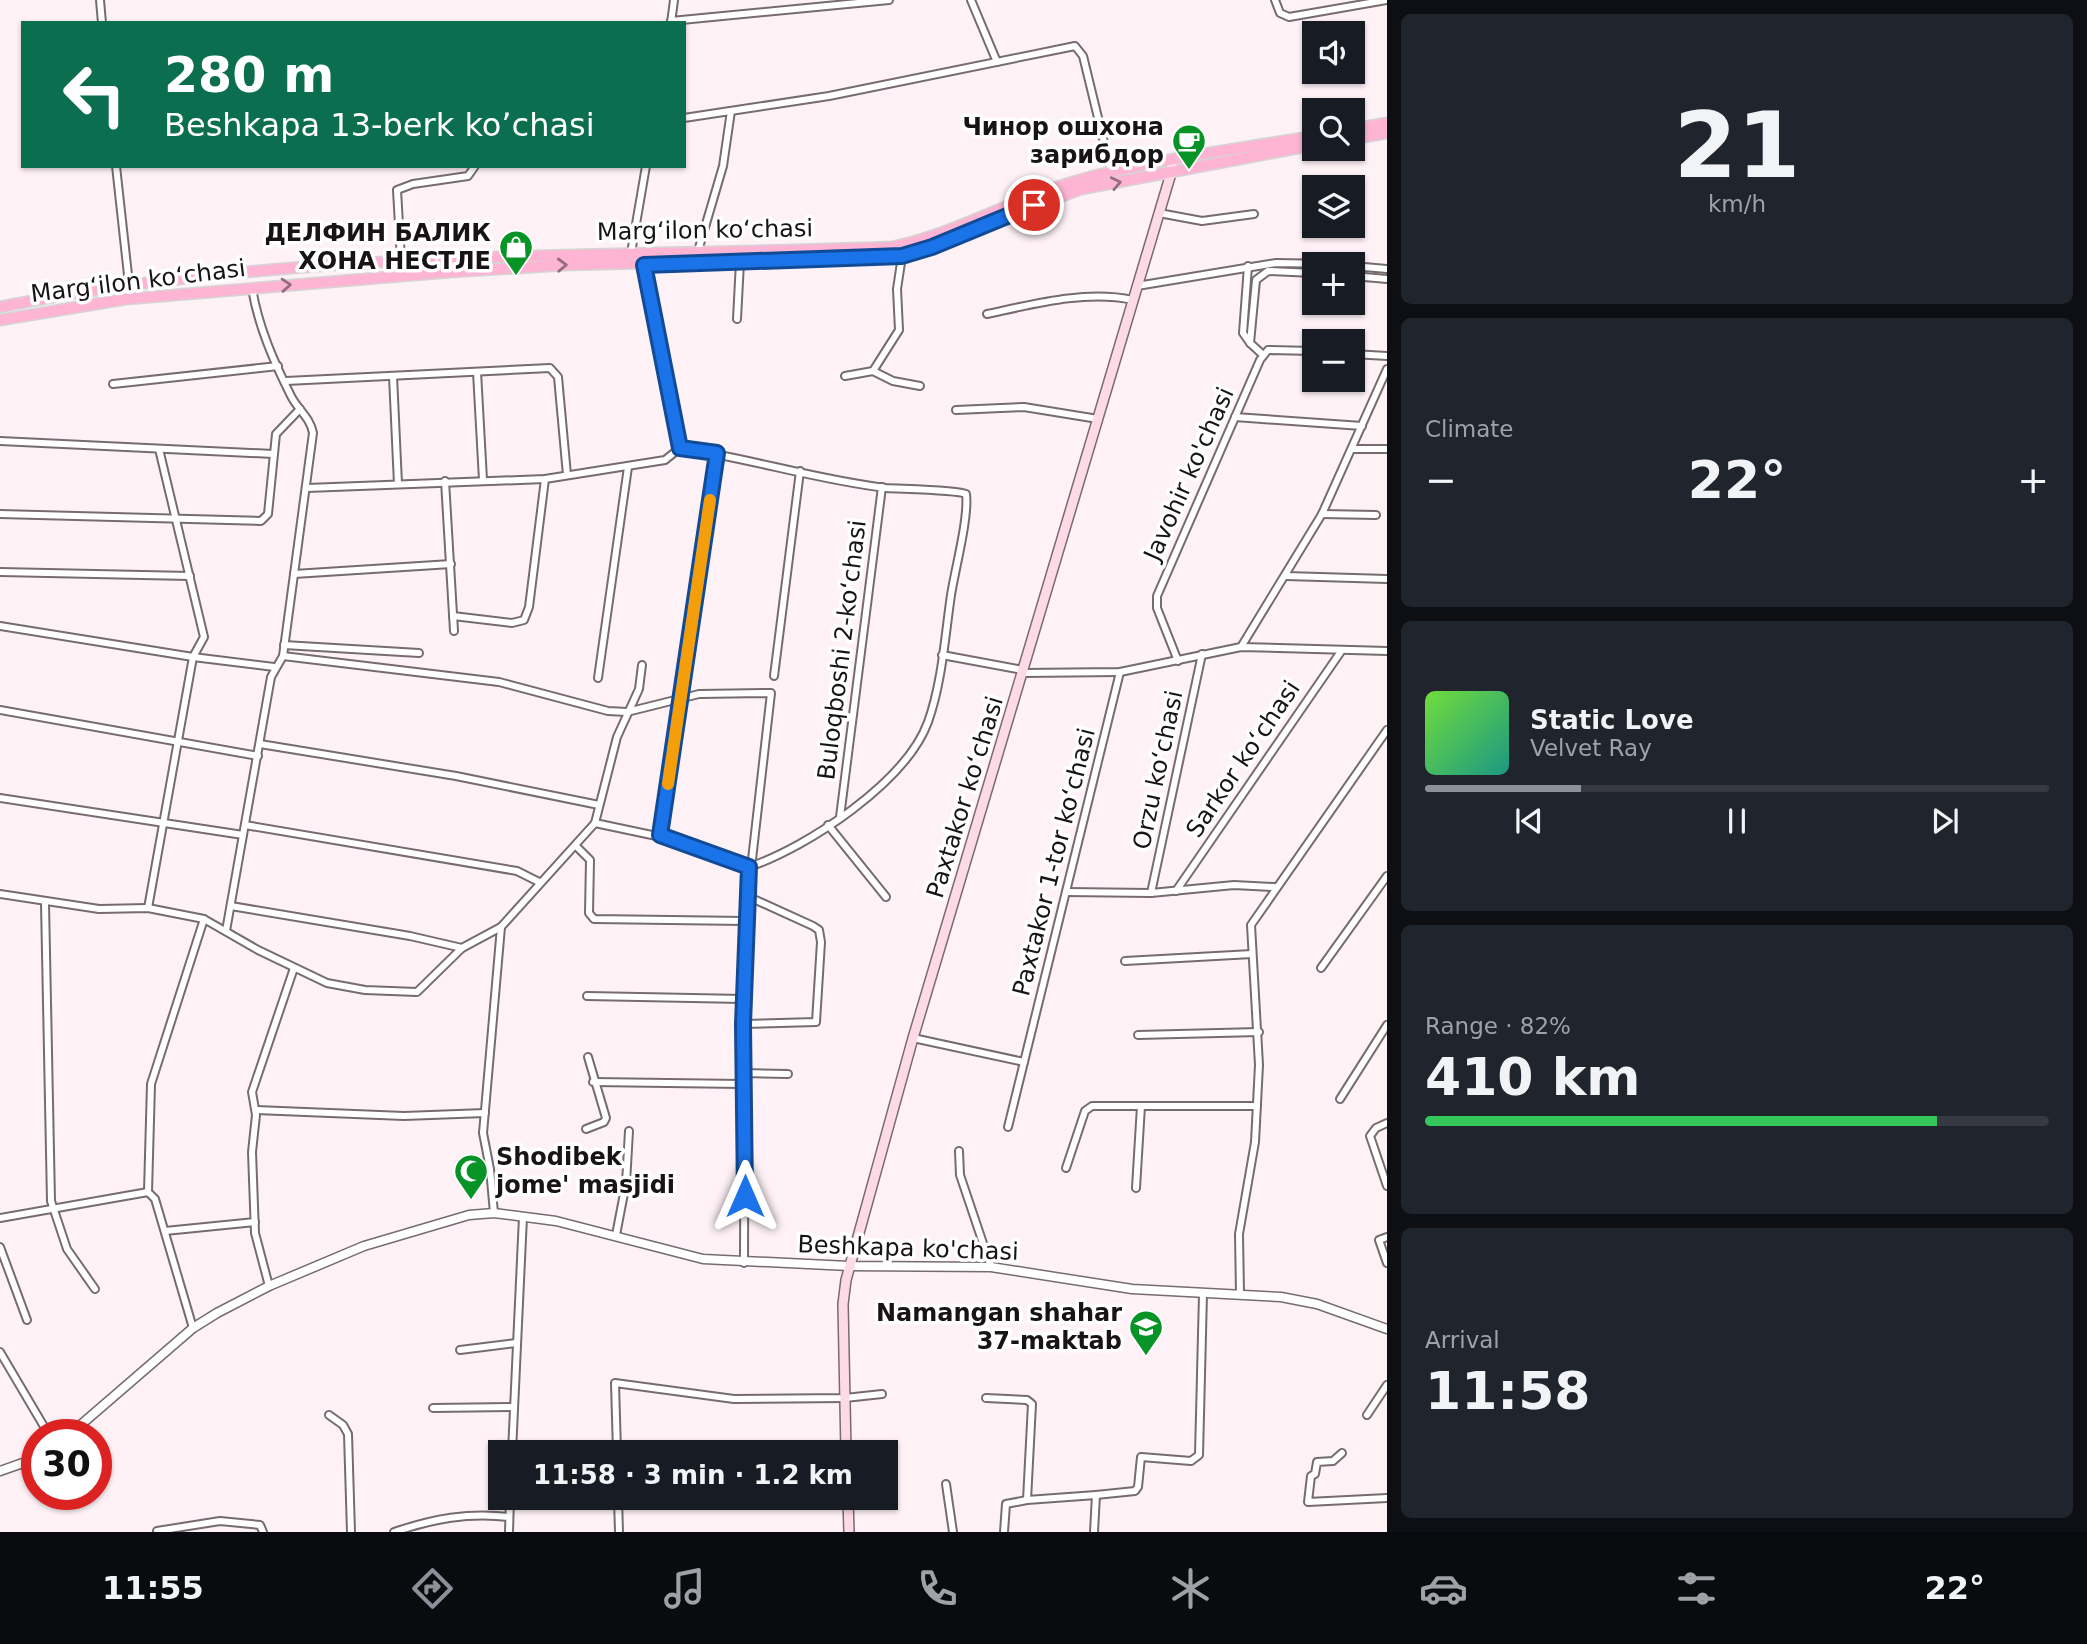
<!DOCTYPE html>
<html lang="en">
<head>
<meta charset="utf-8">
<style>
  :root { --surface:#171b24; --page:#20242c; --text:#f1f3f6; --muted:#9ea1a6; --line:#363941; --accent:#8c9099 }
  body { margin:0; font-family:"DejaVu Sans",sans-serif; background:var(--page); color:var(--text); height:100vh; display:flex; flex-direction:column; font-size:26px; white-space:nowrap }
  * { box-sizing:border-box; margin:0 }
  p { font-size:23px; color:var(--muted) }
  .icon { flex:none; width:38px; height:38px; fill:none; stroke:currentColor; stroke-width:2; stroke-linecap:round; stroke-linejoin:round }
  .map { position:relative; flex:1; overflow:hidden }
  .sheet { display:flex; flex-direction:column; gap:14px; padding:14px; background:#0d0f14; width:700px }
  .sheet>* { flex:none }
  .top-card { position:absolute; left:21px; top:21px; width:665px; height:147px; border-radius:0px; box-shadow:0 2px 5px #0004; background:#0b6e4f; color:#fff; overflow:hidden }
  .buttons { position:absolute; left:1302px; top:21px; display:grid; gap:14px }
  .buttons a { display:grid; place-items:center; width:63px; height:63px; border-radius:0px; background:var(--surface); box-shadow:0 2px 5px #0004; font-size:35px }
  .speed { position:absolute; left:21px; top:1419px; display:flex; gap:14px; font-size:35px; font-weight:700; text-align:center }
  .speed>* { display:grid; place-content:center; width:91px; height:91px; border-radius:50%; background:var(--surface); box-shadow:0 2px 5px #0004; line-height:1 }
  .speed .limit { border:10px solid #d22; background:#fff; color:#111 }
  .pin { position:absolute; display:grid; place-items:center; width:60px; height:60px; color:#fff; margin:-30px; border:4px solid #fff; border-radius:50%; box-shadow:0 2px 7px #0007 }
  .me { position:absolute; width:77px; margin:-38px; rotate:0deg; stroke-linejoin:round; filter:drop-shadow(0 0 5px #0008) }
  .turn { display:flex; align-items:center; gap:24px; height:147px; padding:0 28px; font-size:32px }
  .turn .icon { width:91px; height:91px; stroke-width:2.5 }
  .turn b { display:block; font-size:49px; line-height:60px }
  .big { font-size:52px; font-weight:600; line-height:1.1 }
  .sheet .card { flex:1; display:flex; flex-direction:column; justify-content:center; gap:10px; min-width:0; padding:0 24px; border-radius:10px; background:var(--page) }
  .sheet .dial { align-items:center; gap:0 }
  .dial b { font-size:91px; line-height:1 }
  .song { display:flex; align-items:center; gap:21px }
  .cover { width:84px; height:84px; border-radius:10px; background:linear-gradient(135deg,hsl(100 70% 55%),hsl(170 70% 35%)) }
  .played { height:7px; border-radius:4px; background:linear-gradient(90deg,var(--accent) 25%,var(--line) 25%) }
  .keys { display:flex; justify-content:space-around; direction:ltr }
  .heat { display:flex; justify-content:space-between; align-items:center; font-size:38px; direction:ltr }
  .charge { height:10px; border-radius:5px; background:linear-gradient(90deg,#34c759 82%,var(--line) 0) }
  .trip { position:absolute; left:488px; top:1440px; width:410px; height:70px; border-radius:0px; background:var(--surface); box-shadow:0 2px 5px #0004; font-weight:600; line-height:70px; text-align:center }
  .tab-bar { display:flex; height:112px; justify-content:space-around; align-items:center; background:#090b0e; color:var(--muted) }
  .tab-bar .icon { width:49px; height:49px }
  .tab-bar .active { color:var(--accent) }
  .tab-bar b { font-size:32px; color:var(--text) }
  main { display:flex; flex:1; min-height:0 }
  .map>svg:first-child { display:block }
  .lines { fill:none; stroke-linecap:round; stroke-linejoin:round }
  .minor-casing { stroke:#766c6f; stroke-width:10 }
  .tertiary-casing { stroke:#766c6f; stroke-width:11 }
  .secondary-casing { stroke:#766c6f; stroke-width:12 }
  .primary-casing { stroke:#d5d5d5; stroke-width:13 }
  .minor { stroke:#fff; stroke-width:6 }
  .tertiary { stroke:#fff; stroke-width:8 }
  .secondary { stroke:#fedae9; stroke-width:9 }
  .primary { stroke:#feb4d3; stroke-width:10 }
  .oneway { stroke:#966c7e }
  .route-casing { stroke:#114b97; stroke-width:18 }
  .route { stroke:#1a73e8; stroke-width:12 }
  .slow { stroke:#f59e0b; stroke-width:12 }
  .labels { text-anchor:middle; stroke-width:7; stroke-linejoin:round; paint-order:stroke }
  .poi-label { font-size:24px; font-weight:bold; fill:#181415; stroke:#fff; text-anchor:end }
  .street-label { font-size:24px; fill:#181415; stroke:#fff }
</style>
</head>
<body>
<main>
<div class="map">
<svg width="1387" height="1532" viewBox="0 0 1387 1532">
  <rect width="100%" height="100%" fill="#fef2f6"/>
  <g class="lines">
    <g class="minor-casing">
      <g id="minor">
        <path d="M100 0 102 23"/>
        <path d="M971 0 997 62"/>
        <path d="M1275 0 1280 13 1289 17 1387 0"/>
        <path d="M671 21 889 0"/>
        <path d="M671 23 674 0"/>
        <path d="M684 118 829 96 1075 46 1083 56 1111 171"/>
        <path d="M116 166 129 284"/>
        <path d="M1159 213 1202 221 1254 214"/>
        <path d="M698 251 723 166 731 111"/>
        <path d="M631 253 646 166"/>
        <path d="M644 265 680 448"/>
        <path d="M1248 266 1243 333 1250 343"/>
        <path d="M1353 266 1387 269"/>
        <path d="M1353 276 1387 279"/>
        <path d="M402 277 397 190 413 184 468 176 475 166"/>
        <path d="M1137 286 1276 263 1333 264"/>
        <path d="M987 314C1034 304 1085 290 1133 300"/>
        <path d="M737 319 740 262"/>
        <path d="M1262 354 1250 343 1256 280 1268 271 1314 273"/>
        <path d="M1353 354 1387 356"/>
        <path d="M873 371 893 381 920 386"/>
        <path d="M477 372 483 480"/>
        <path d="M393 376 398 484"/>
        <path d="M845 376 873 371 899 330 897 289 902 256"/>
        <path d="M286 381 550 368 558 377 567 475"/>
        <path d="M113 384 278 366"/>
        <path d="M956 410 1024 407 1098 419"/>
        <path d="M1235 417 1362 426"/>
        <path d="M0 441 273 454"/>
        <path d="M1352 449H1387"/>
        <path d="M445 481 454 631"/>
        <path d="M307 488 545 479 665 460 680 448"/>
        <path d="M0 514 261 521 268 514 276 434 300 409"/>
        <path d="M1322 514 1376 515"/>
        <path d="M0 572 190 576"/>
        <path d="M294 574 451 564"/>
        <path d="M1286 576 1387 579"/>
        <path d="M453 616 512 623 524 620 529 607 545 479"/>
        <path d="M0 626 193 657 274 667"/>
        <path d="M284 645 419 653"/>
        <path d="M1241 647 1322 514 1387 369"/>
        <path d="M942 655 1023 670"/>
        <path d="M283 656 499 682 608 711 627 712 699 694 771 693 745 921 744 1263"/>
        <path d="M1178 661 1157 608V596L1260 360 1268 350 1314 351"/>
        <path d="M1023 673 1120 672 1241 647 1387 651"/>
        <path d="M774 676 800 471"/>
        <path d="M598 678 628 467"/>
        <path d="M0 710 258 756"/>
        <path d="M260 744 456 776 599 805"/>
        <path d="M0 798 243 835"/>
        <path d="M840 817 882 487"/>
        <path d="M595 823 680 841 749 867C808 847 906 782 928 722 942 683 945 636 951 595 955 569 969 518 966 494 958 490 901 489 886 488 817 480 749 458 680 448"/>
        <path d="M245 825 517 871 539 882"/>
        <path d="M828 825 886 897"/>
        <path d="M660 835 717 453"/>
        <path d="M576 846 590 860 589 913 594 919 745 921"/>
        <path d="M1176 891 1342 650"/>
        <path d="M1066 892 1151 893 1234 885 1274 887"/>
        <path d="M1151 893 1202 654"/>
        <path d="M0 894 99 909 148 908 204 919 258 950 327 983 365 990 417 992 462 948 501 927 595 823 617 737 639 689 642 665"/>
        <path d="M45 903 51 1201 67 1249 95 1289"/>
        <path d="M231 906 410 936 462 948"/>
        <path d="M148 908 193 657 204 637 159 449"/>
        <path d="M226 931 271 677 283 656 313 433C310 417 298 410 291 396 274 362 258 326 252 288"/>
        <path d="M1125 961 1252 954"/>
        <path d="M1321 968 1387 876"/>
        <path d="M587 996 744 999"/>
        <path d="M743 1024 816 1022 821 942 819 930 813 926 747 896"/>
        <path d="M1138 1035 1259 1032"/>
        <path d="M913 1038 1024 1062"/>
        <path d="M743 1073 788 1074"/>
        <path d="M593 1082 743 1084"/>
        <path d="M1340 1099 1387 1025"/>
        <path d="M256 1110 404 1116 485 1113"/>
        <path d="M1387 1123 1376 1128 1370 1136 1387 1186"/>
        <path d="M1008 1127 1120 672"/>
        <path d="M586 1129 604 1122 606 1118 588 1057"/>
        <path d="M959 1151 960 1175 991 1267"/>
        <path d="M1066 1168 1085 1111 1092 1106H1257"/>
        <path d="M1136 1188 1141 1106"/>
        <path d="M494 1213 490 1169 483 1133 501 927"/>
        <path d="M0 1218 148 1192"/>
        <path d="M165 1231 255 1222"/>
        <path d="M616 1235 626 1183 629 1131"/>
        <path d="M1387 1237 1379 1240 1387 1263"/>
        <path d="M0 1247 27 1320"/>
        <path d="M269 1286 255 1233 252 1152 256 1115 252 1092 294 968"/>
        <path d="M1240 1294 1239 1234 1255 1142 1259 1065 1251 925 1387 730"/>
        <path d="M193 1328 155 1199 148 1192 151 1084 204 919"/>
        <path d="M460 1350 516 1343"/>
        <path d="M0 1352 49 1435"/>
        <path d="M986 1398 1027 1400 1032 1404 1027 1500 1096 1495 1094 1532"/>
        <path d="M433 1408 514 1407"/>
        <path d="M329 1415 343 1425 348 1434 351 1532"/>
        <path d="M1367 1415 1387 1385"/>
        <path d="M512 1452 523 1217"/>
        <path d="M617 1452 615 1383 734 1399 845 1398 882 1394"/>
        <path d="M1342 1453 1333 1461 1317 1462 1315 1474 1311 1476 1308 1502 1387 1498"/>
        <path d="M946 1484 953 1532"/>
        <path d="M1096 1495 1135 1491 1138 1487 1141 1457 1191 1461 1199 1455 1203 1294"/>
        <path d="M618 1498 619 1532"/>
        <path d="M157 1531 220 1521 260 1525 263 1532"/>
        <path d="M394 1532C433 1519 468 1512 509 1517"/>
        <path d="M509 1532 510 1498"/>
        <path d="M1004 1532 1006 1504 1027 1500"/>
      </g>
    </g>
    <g class="tertiary-casing">
      <g id="tertiary">
        <path d="M69 1435 193 1328 217 1313 269 1286 364 1246 469 1215 494 1213 556 1221 703 1259 849 1266 991 1267 1132 1289 1281 1297 1317 1304 1387 1329"/>
        <path d="M0 1471 37 1458"/>
      </g>
    </g>
    <g class="secondary-casing">
      <g id="secondary">
        <path d="M846 1452 843 1304 846 1280 913 1038 1172 170V161"/>
        <path d="M848 1498 849 1532"/>
      </g>
    </g>
    <g class="primary-casing">
      <g id="primary">
        <path d="M1353 129 1387 123"/>
        <path d="M1353 139 1387 133"/>
        <path d="M0 307C294 248 594 258 892 247 955 234 1011 200 1073 182 1151 159 1234 150 1314 136"/>
        <path d="M0 320 126 299 450 272 565 265 902 256 932 247 1081 189 1314 145"/>
      </g>
    </g>
    <use href="#minor" class="minor"/>
    <use href="#tertiary" class="tertiary"/>
    <use href="#secondary" class="secondary"/>
    <use href="#primary" class="primary"/>
  </g>
  <defs><path id="oneway-chevron" d="M-2-3.5L2.5 0L-2 3.5" fill="none" stroke-width="1.6" stroke-linecap="round" stroke-linejoin="round" transform="scale(1.75)"/></defs>
  <g class="oneway">
    <use href="#oneway-chevron" transform="translate(1116 183) rotate(-12)"/>
    <use href="#oneway-chevron" transform="translate(562 265) rotate(-2)"/>
    <use href="#oneway-chevron" transform="translate(286 285) rotate(-4)"/>
  </g>
  <g class="lines">
    <g class="route-casing">
      <path id="route" d="M745 1196 743 1024 749 867 660 835 717 453 680 448 644 265 902 256 932 247 1034 205"/>
    </g>
    <use href="#route" class="route"/>
    <path class="slow" d="M668 784 710 500"/>
  </g>
  <defs>
    <g id="cafe-pin" transform="scale(1.75)"><path d="M0 17L-7.5 6A9.5 9.5 0 1 1 7.5 6Z" fill="#089327" stroke="#fff"/><path d="M-5.5-4.5H6V0H3Q3 3.5 0 3.5H-2.5Q-5.5 3.5-5.5 0ZM3-3.2v2h1.7v-2ZM-6 4.5H4V6H-6Z" fill="#fff"/></g>
    <g id="shop-pin" transform="scale(1.75)"><path d="M0 17L-7.5 6A9.5 9.5 0 1 1 7.5 6Z" fill="#089327" stroke="#fff"/><path d="M-5-2.5h2.3a2.7 3.5 0 0 1 5.4 0H5L5.5 6h-11ZM-1.5-2.5h3a1.5 2.3 0 0 0-3 0Z" fill="#fff"/></g>
    <g id="mosque-pin" transform="scale(1.75)"><path d="M0 17L-7.5 6A9.5 9.5 0 1 1 7.5 6Z" fill="#089327" stroke="#fff"/><path d="M3.5-4.9A6 6 0 1 0 3.5 4.9A5 5 0 1 1 3.5-4.9Z" fill="#fff"/></g>
    <g id="school-pin" transform="scale(1.75)"><path d="M0 17L-7.5 6A9.5 9.5 0 1 1 7.5 6Z" fill="#089327" stroke="#fff"/><path d="M0-5L7-2L0 1L-7-2ZM-4 1L0 2.5L4 1V4Q0 6-4 4Z" fill="#fff"/></g>
  </defs>
  <g fill-rule="evenodd">
    <use href="#cafe-pin" x="1189" y="141"/>
    <use href="#shop-pin" x="516" y="247"/>
    <use href="#mosque-pin" x="471" y="1171"/>
    <use href="#school-pin" x="1146" y="1327"/>
  </g>
  <g class="labels">
    <g class="poi-label">
      <text x="1164" y="135">Чинор ошхона<tspan x="1164" dy="28">зарибдор</tspan></text>
      <text x="491" y="241">ДЕЛФИН БАЛИК<tspan x="491" dy="28">ХОНА НЕСТЛЕ</tspan></text>
      <text x="496" y="1165" text-anchor="start">Shodibek<tspan x="496" dy="28">jome' masjidi</tspan></text>
      <text x="1122" y="1321">Namangan shahar<tspan x="1122" dy="28">37-maktab</tspan></text>
    </g>
    <g class="street-label">
      <text transform="translate(705 230) rotate(-1)" y="8">Margʻilon koʻchasi</text>
      <text transform="translate(138 281) rotate(-7)" y="8">Margʻilon koʻchasi</text>
      <text transform="translate(1189 474) rotate(-66)" y="8">Javohir ko'chasi</text>
      <text transform="translate(842 650) rotate(-83)" y="8">Buloqboshi 2-koʻchasi</text>
      <text transform="translate(1243 759) rotate(-56)" y="8">Sarkor koʻchasi</text>
      <text transform="translate(1158 770) rotate(-78)" y="8">Orzu koʻchasi</text>
      <text transform="translate(965 797) rotate(-73)" y="8">Paxtakor koʻchasi</text>
      <text transform="translate(1054 862) rotate(-76)" y="8">Paxtakor 1-tor koʻchasi</text>
      <text transform="translate(908 1248) rotate(2)" y="8">Beshkapa ko'chasi</text>
    </g>
  </g>
</svg>
<div class="buttons">
<a><svg class="icon" aria-label="sound" viewBox="0 0 24 24"><path d="M4 9h4l5-4v14l-5-4H4zM17 9q2 3 0 6"/></svg></a>
<a><svg class="icon" aria-label="search" viewBox="0 0 24 24"><circle cx="10" cy="10" r="6"/><path d="M15 15l6 6"/></svg></a>
<a><svg class="icon" aria-label="layers" viewBox="0 0 24 24"><path d="M12 4l9 5-9 5-9-5zM3 14l9 5 9-5"/></svg></a>
<a>+</a>
<a>−</a>
</div>
<div class="speed"><div class="limit">30</div></div>
<div class="pin" style="left:1034px;top:205px;background:#d93025"><svg class="icon" aria-label="arrive" viewBox="0 0 24 24"><path d="M6 21V4h12l-3 4 3 4H6"/></svg></div>
<svg class="me" style="left:745px;top:1196px" viewBox="-20 -20 40 40"><path d="M0-17L14 15 0 8-14 15z" fill="#1a73e8" stroke="#fff" stroke-width="4"/></svg>
<div class="trip">11:58 · 3 min · 1.2 km</div>
<div class="top-card">
<div class="turn"><svg class="icon" aria-label="left" viewBox="0 0 24 24"><path d="M17 20v-9H6M10 6l-5 5 5 5"/></svg><div><b>280 m</b>Beshkapa 13-berk koʼchasi</div></div>
</div>
</div>
<section class="sheet">
<div class="card dial"><b>21</b><p>km/h</p></div>
<div class="card"><p>Climate</p>
<div class="heat"><a>−</a><b class="big">22°</b><a>+</a></div>
</div>
<div class="card">
<div class="song"><i class="cover"></i><div><b>Static Love</b><p>Velvet Ray</p></div></div>
<div class="played"></div>
<div class="keys"><svg class="icon" aria-label="previous" viewBox="0 0 24 24"><path d="M18 5L8 12l10 7zM5 5v14"/></svg><svg class="icon" aria-label="pause" viewBox="0 0 24 24"><path d="M8 5v14M16 5v14"/></svg><svg class="icon" aria-label="next" viewBox="0 0 24 24"><path d="M6 5l10 7-10 7zM19 5v14"/></svg></div>
</div>
<div class="card"><p>Range · 82%</p><b class="big">410 km</b><div class="charge"></div></div>
<div class="card"><p>Arrival</p><b class="big">11:58</b></div>
</section>
</main>
<nav class="tab-bar">
<b>11:55</b>
<svg class="icon active" aria-label="directions" viewBox="0 0 24 24"><path d="M12 3l9 9-9 9-9-9zM9 14v-3h6M13 9l2 2-2 2"/></svg>
<svg class="icon" aria-label="music" viewBox="0 0 24 24"><path d="M9 18V5l10-2v13"/><circle cx="6" cy="18" r="3"/><circle cx="16" cy="16" r="3"/></svg>
<svg class="icon" aria-label="phone" viewBox="0 0 24 24"><path d="M5 4h4l2 5-3 2q2 4 5 5l2-3 5 2v4C11 20 4 13 5 4z"/></svg>
<svg class="icon" aria-label="climate" viewBox="0 0 24 24"><path d="M12 3v18M4 7l16 10M4 17L20 7"/></svg>
<svg class="icon" aria-label="car" viewBox="0 0 24 24"><path d="M5 17H2v-5l4-1 3-4h7l3 4 3 1v5h-3M9 17h6M6 11h13"/><circle cx="7" cy="17" r="2"/><circle cx="17" cy="17" r="2"/></svg>
<svg class="icon" aria-label="filters" viewBox="0 0 24 24"><path d="M4 7h16M4 17h16"/><circle cx="9" cy="7" r="2"/><circle cx="15" cy="17" r="2"/></svg>
<b>22°</b>
</nav>
</body>
</html>
